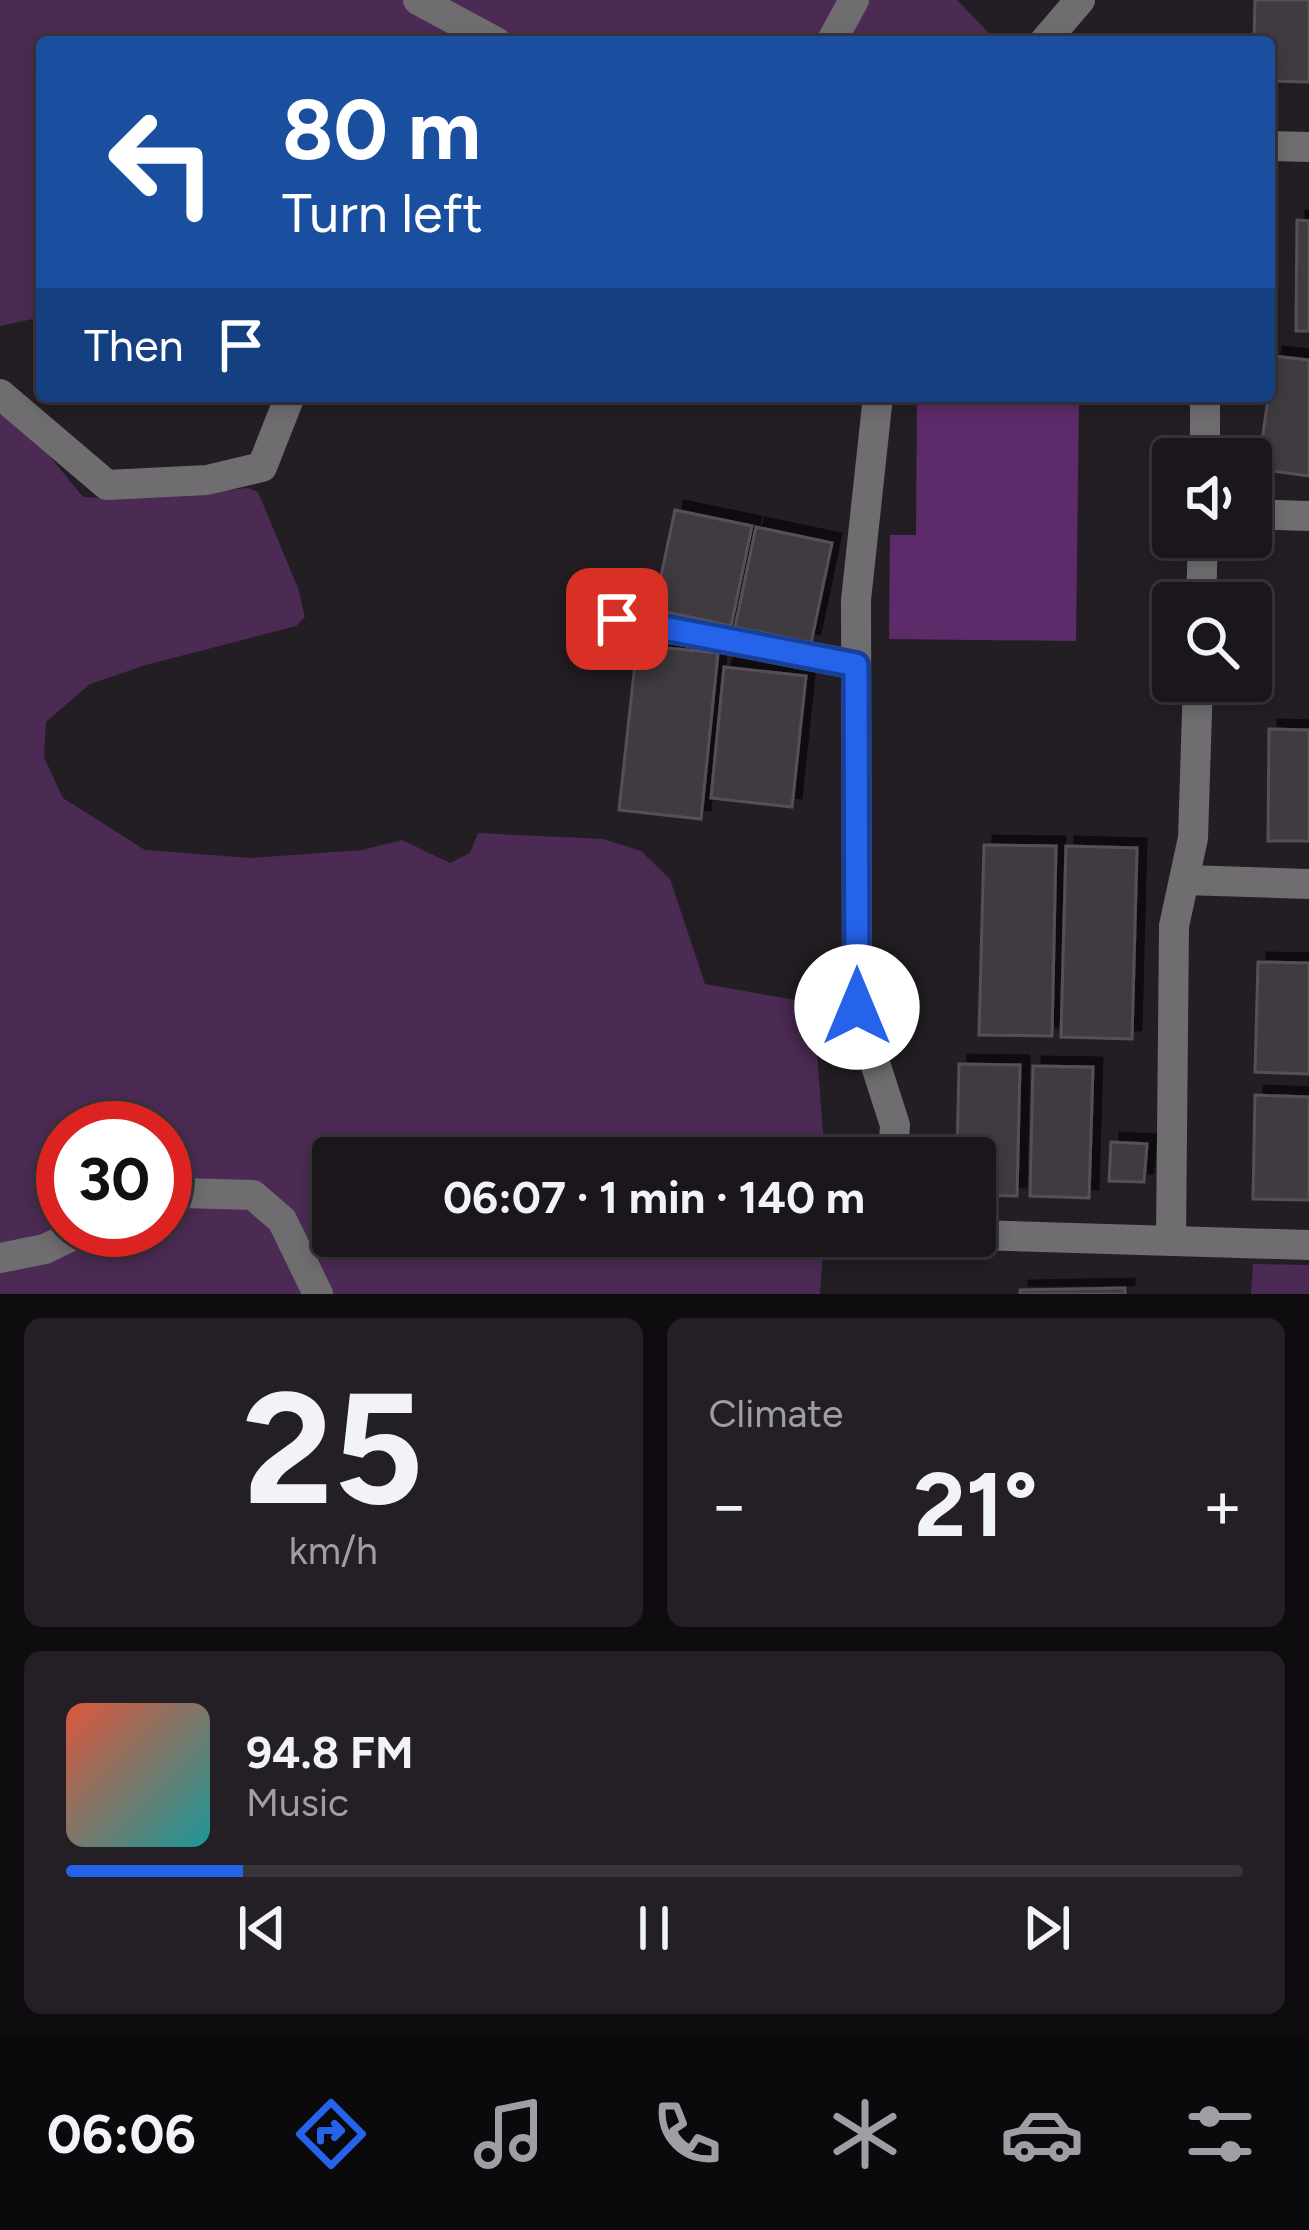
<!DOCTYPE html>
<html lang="en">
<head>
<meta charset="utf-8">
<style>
  :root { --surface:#1a161b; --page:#231f24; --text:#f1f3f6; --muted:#9f9fa3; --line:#38353a; --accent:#2563eb }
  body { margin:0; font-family:Figtree,sans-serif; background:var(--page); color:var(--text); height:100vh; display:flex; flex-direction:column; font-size:45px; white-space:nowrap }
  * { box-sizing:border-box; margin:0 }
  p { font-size:39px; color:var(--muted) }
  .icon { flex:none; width:66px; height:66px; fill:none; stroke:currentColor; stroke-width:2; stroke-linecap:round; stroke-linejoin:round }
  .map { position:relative; height:1294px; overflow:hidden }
  .side { display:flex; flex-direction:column; gap:24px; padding:24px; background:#0e0c0f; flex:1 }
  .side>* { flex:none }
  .hud { position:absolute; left:36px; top:36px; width:1239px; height:366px; border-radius:12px; box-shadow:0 6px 18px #0003,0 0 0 3px var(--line); background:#1a4fa0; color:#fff; overflow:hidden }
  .tools { position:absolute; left:1152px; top:438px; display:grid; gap:24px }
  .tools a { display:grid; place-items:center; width:120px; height:120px; border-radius:12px; background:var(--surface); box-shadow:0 6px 18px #0003,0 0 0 3px var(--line); font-size:60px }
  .speed { position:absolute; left:36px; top:1101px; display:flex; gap:24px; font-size:60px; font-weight:700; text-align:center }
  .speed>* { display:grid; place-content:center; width:156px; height:156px; border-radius:50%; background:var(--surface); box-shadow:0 6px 18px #0003,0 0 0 3px var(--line); line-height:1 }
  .speed .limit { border:18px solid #d22; background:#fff; color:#111 }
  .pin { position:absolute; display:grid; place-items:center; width:102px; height:102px; color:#fff; margin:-51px; border-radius:24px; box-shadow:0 6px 18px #0006 }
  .me { position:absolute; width:132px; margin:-66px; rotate:0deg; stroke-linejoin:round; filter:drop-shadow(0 0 9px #0008) }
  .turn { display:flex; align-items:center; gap:42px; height:252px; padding:0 48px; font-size:54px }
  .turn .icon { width:156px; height:156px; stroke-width:2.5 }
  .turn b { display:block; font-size:84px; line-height:102px }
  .then { display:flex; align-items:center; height:114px; padding:0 48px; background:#0003; gap:24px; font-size:45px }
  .big { font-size:90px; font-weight:700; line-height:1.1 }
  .side .card { flex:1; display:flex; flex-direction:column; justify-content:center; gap:18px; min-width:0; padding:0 42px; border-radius:18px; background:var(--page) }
  .side .dial { align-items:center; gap:0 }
  .dial b { font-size:156px; line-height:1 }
  .song { display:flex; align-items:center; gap:36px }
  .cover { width:144px; height:144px; border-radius:18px; background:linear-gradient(135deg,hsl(10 70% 55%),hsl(180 70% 35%)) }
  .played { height:12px; border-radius:6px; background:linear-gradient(90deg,var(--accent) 15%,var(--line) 15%) }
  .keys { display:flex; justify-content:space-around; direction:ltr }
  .heat { display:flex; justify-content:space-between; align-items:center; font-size:66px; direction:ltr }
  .side .tiles { flex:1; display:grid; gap:24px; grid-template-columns:1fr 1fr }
  .card:last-child { grid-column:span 2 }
  .trip { position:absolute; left:312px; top:1137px; width:684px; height:120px; border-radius:12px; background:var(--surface); box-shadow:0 6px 18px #0003,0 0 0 3px var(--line); font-weight:700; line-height:120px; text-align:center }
  .tabs { display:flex; height:192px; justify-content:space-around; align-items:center; background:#0a090b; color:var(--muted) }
  .tabs .icon { width:84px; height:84px }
  .tabs .active { color:var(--accent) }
  .tabs b { font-size:54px; color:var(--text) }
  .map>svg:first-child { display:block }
  .green { fill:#4b2a53; fill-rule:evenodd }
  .water { fill:#5d2b69 }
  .building { fill:#3f3a40; stroke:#555056; stroke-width:3; filter:url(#shadow) }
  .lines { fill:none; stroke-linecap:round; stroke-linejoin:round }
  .minor { stroke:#6f6d6f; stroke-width:30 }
  .route-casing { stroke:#184099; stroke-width:30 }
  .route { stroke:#2563eb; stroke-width:21 }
</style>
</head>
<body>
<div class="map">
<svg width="1309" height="1294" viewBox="0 0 1309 1294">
  <defs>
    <filter id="shadow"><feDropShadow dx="9" dy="-9" stdDeviation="0" flood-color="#0009"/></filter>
  </defs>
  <rect width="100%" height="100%" fill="#231e24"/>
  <g class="green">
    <path d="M0 0H957L992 36 993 42H42V317L0 326Z"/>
    <path d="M0 410 25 426 83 497 123 499 248 488 258 492 298 588 305 617 296 626 146 665 90 684 46 722 44 757 63 798 145 850 251 858 362 850 402 840 450 863 470 853 478 833 603 839 641 851 670 879 705 984 813 1003 825 1158H333V1236H824L820 1294H0ZM63 1128H165V1230H63Z"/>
    <path d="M1253 1264 1309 1265V1294H1251Z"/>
  </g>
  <path class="water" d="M917 396H1079L1076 641 889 639 890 535H916Z"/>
  <g class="building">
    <path d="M1255 0H1309V82L1269 81V42H1254Z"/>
    <path d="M1297 220 1309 221V331H1296Z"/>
    <path d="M1274 356 1309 360V476L1258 469Z"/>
    <path d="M675 510 752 526 731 626 654 609Z"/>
    <path d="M756 527 832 543 811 643 735 627Z"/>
    <path d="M637 645 718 653 701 819 619 810Z"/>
    <path d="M724 667 806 676 792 807 711 798Z"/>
    <path d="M1269 729 1309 730V841H1268Z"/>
    <path d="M984 845 1056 846 1052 1036 979 1035Z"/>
    <path d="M1066 846 1137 848 1132 1039 1061 1037Z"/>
    <path d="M1258 962 1309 963V1074L1255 1072Z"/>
    <path d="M959 1064 1020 1065 1017 1196 975 1195V1158H957Z"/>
    <path d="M1033 1066 1093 1067 1089 1198 1030 1196Z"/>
    <path d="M1255 1095 1309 1097V1200L1253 1199Z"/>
    <path d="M1111 1142 1147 1144 1144 1182 1109 1181Z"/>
    <path d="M1125 1288V1294H1020V1290Z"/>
  </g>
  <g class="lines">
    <g class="minor">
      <path d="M418 0 496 42"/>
      <path d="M831 42 854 0"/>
      <path d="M1044 42 1080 0"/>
      <path d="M1269 146 1309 147"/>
      <path d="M0 394 107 485 207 480 262 467 290 396"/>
      <path d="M878 396 856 600 857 1007 895 1125 893 1158"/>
      <path d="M1205 459V396"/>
      <path d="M1251 514 1309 516"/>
      <path d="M1201 603 1203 537"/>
      <path d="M617 619 856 665"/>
      <path d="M1184 880 1309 884"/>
      <path d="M165 1198 183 1193 253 1195 282 1220 318 1294"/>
      <path d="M975 1235 1309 1245"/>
      <path d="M1171 1239 1174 926 1193 838 1198 681"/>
      <path d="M0 1258 45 1249 84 1230"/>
    </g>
  </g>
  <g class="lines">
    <g class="route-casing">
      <path id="route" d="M617 619 856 665 857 1007"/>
    </g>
    <use href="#route" class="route"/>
  </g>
</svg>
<div class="tools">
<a><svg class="icon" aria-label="sound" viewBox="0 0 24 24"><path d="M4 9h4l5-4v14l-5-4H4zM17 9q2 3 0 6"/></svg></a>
<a><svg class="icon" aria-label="search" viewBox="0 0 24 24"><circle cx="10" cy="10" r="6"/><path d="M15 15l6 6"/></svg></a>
</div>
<div class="speed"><div class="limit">30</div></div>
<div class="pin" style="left:617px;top:619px;background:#d93025"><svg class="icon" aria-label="arrive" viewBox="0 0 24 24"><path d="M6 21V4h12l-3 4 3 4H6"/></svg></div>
<svg class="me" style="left:857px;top:1007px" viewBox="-20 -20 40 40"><circle r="19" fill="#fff"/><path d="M0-13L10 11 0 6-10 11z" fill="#2563eb"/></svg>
<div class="trip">06:07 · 1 min · 140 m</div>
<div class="hud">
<div class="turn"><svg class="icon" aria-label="left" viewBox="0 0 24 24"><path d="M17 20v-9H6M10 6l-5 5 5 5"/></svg><div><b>80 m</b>Turn left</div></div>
<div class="then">Then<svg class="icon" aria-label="arrive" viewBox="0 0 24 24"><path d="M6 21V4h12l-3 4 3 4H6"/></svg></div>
</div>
</div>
<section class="side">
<div class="tiles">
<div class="card dial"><b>25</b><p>km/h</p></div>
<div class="card"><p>Climate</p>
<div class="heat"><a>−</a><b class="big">21°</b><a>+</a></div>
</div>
<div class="card">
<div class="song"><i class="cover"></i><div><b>94.8 FM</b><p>Music</p></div></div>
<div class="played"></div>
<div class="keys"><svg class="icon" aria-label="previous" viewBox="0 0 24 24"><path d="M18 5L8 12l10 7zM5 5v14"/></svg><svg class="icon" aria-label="pause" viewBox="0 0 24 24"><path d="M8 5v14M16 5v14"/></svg><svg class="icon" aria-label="next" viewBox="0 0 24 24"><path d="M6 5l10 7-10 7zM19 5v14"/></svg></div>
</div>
</div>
</section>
<nav class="tabs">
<b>06:06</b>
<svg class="icon active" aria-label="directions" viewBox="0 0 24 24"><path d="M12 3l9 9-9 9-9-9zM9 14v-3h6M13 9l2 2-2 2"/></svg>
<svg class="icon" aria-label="music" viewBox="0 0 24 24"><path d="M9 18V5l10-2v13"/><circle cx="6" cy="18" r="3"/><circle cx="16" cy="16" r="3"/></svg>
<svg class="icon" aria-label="phone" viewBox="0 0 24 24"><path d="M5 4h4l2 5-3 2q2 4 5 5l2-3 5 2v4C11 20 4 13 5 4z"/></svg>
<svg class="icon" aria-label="climate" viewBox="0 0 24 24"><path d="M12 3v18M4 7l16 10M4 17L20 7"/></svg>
<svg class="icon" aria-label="car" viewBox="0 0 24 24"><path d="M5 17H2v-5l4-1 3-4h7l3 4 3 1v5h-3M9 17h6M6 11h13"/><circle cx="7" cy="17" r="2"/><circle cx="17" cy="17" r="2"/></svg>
<svg class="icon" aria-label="filters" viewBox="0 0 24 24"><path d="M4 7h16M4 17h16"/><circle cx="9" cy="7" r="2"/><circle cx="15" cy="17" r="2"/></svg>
</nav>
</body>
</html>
